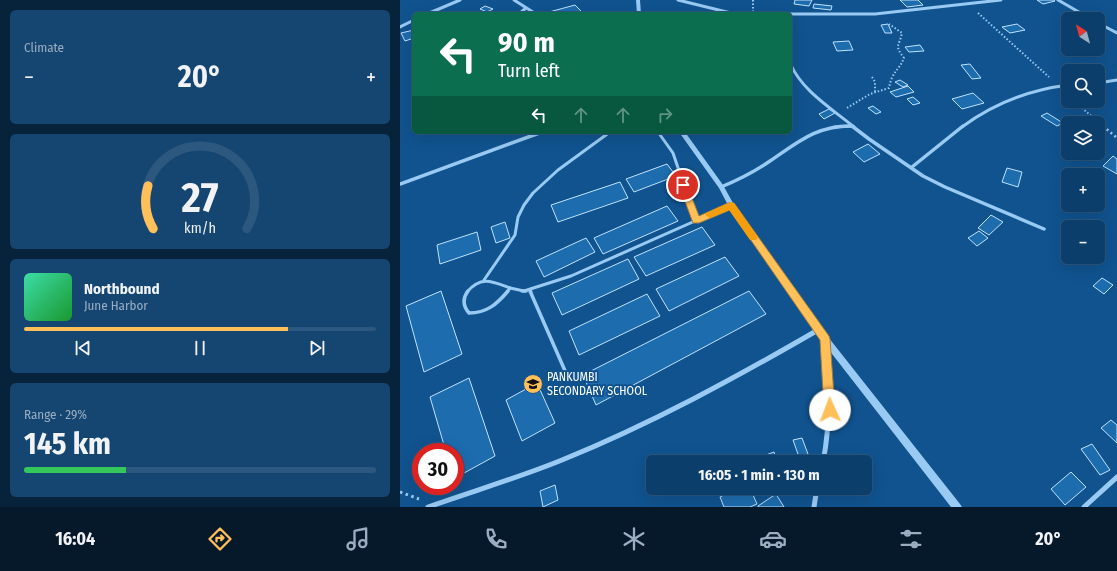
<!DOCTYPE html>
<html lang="en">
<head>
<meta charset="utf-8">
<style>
  :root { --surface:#0c3e6b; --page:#154571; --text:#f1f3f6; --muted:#9aaec1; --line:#2c577e; --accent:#ffc05a }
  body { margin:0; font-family:"Fira Sans Condensed",sans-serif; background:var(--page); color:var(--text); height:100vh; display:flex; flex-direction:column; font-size:15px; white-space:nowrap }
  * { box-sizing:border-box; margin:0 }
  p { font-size:13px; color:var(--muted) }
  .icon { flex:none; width:22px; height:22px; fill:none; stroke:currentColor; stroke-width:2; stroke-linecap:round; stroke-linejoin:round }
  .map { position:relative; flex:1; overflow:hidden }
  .panel { display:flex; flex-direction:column; gap:10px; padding:10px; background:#07223b; width:400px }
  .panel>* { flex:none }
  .top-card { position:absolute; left:12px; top:12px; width:380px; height:122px; border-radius:6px; box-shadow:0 4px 16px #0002,0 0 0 1px var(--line); background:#0b6e4f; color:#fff; overflow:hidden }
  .needle { width:26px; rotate:324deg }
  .tools { position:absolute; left:661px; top:12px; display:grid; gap:8px }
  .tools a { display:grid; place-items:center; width:44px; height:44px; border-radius:6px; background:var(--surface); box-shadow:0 4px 16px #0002,0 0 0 1px var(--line); font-size:20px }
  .speed { position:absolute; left:12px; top:443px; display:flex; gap:8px; font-size:20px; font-weight:700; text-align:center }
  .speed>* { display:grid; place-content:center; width:52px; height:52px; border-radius:50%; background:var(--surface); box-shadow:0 4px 16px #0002,0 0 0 1px var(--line); line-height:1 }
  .speed .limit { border:6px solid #d22; background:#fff; color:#111 }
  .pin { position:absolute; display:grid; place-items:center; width:34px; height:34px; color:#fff; margin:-17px; border:2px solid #fff; border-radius:50%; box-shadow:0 1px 4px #0007 }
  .me { position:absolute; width:44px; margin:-22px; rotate:358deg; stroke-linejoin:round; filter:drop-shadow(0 0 3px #0008) }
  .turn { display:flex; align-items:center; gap:14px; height:84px; padding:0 20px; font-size:18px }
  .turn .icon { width:52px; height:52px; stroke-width:2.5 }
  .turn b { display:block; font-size:28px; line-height:34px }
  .lanes { display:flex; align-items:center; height:38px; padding:0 20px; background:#0003; justify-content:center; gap:20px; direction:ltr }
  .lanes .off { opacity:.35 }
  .big { font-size:30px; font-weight:700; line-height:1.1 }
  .panel .card { flex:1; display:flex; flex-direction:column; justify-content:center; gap:6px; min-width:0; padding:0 14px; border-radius:6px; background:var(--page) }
  .panel .dial { align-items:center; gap:0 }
  .dial svg { height:104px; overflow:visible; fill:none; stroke:var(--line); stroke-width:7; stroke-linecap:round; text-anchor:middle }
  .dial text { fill:var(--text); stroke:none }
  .song { display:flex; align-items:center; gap:12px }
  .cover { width:48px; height:48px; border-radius:6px; background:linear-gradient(135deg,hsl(160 70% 55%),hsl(130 70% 35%)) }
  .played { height:4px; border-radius:2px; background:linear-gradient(90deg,var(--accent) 75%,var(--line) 75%) }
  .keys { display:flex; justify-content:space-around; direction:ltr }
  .heat { display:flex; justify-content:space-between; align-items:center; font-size:22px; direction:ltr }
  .charge { height:6px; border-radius:3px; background:linear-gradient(90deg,#34c759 29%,var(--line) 0) }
  .trip { position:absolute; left:246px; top:455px; width:226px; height:40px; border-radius:6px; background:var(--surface); box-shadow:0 4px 16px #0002,0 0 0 1px var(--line); font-weight:700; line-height:40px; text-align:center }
  .tabs { display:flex; height:64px; justify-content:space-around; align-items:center; background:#05192b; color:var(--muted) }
  .tabs .icon { width:28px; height:28px }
  .tabs .on { color:var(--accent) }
  .tabs b { font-size:18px; color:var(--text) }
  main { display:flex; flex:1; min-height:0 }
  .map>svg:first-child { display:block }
  .building { fill:#1d6cae; stroke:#c0e2fd }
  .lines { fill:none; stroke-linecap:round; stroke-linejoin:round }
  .path-far2 { stroke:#99caf3; stroke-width:2; stroke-dasharray:1.5 2; stroke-linecap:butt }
  .path-far1 { stroke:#99caf3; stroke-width:2.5; stroke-dasharray:2 3; stroke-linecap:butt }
  .path { stroke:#99caf3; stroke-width:3; stroke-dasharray:2.5 3.5; stroke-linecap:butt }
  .service-far1 { stroke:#99caf3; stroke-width:3 }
  .service { stroke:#99caf3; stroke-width:3.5 }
  .minor-far2 { stroke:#99caf3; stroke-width:3 }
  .minor-far1 { stroke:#99caf3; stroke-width:3.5 }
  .minor { stroke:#99caf3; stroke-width:5 }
  .tertiary { fill:#99caf3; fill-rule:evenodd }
  .route { fill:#ffc05a; stroke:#a67d3a }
  .slow { fill:#f59e0b }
  .labels { text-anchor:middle; stroke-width:4; stroke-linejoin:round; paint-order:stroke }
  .poi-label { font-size:12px; fill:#fff; stroke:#10538f; text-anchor:start }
</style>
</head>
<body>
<main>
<section class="panel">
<div class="card"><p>Climate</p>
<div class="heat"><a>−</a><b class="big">20°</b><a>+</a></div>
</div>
<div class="card dial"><svg viewBox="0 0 100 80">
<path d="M14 69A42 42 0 1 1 86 69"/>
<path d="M14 69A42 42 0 0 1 10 36" stroke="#ffc05a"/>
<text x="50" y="56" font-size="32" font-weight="700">27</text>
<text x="50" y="72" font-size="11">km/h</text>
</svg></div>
<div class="card">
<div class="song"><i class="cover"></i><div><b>Northbound</b><p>June Harbor</p></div></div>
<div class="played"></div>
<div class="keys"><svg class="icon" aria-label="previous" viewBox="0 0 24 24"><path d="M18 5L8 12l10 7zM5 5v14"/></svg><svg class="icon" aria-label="pause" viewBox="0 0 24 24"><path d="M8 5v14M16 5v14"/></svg><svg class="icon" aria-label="next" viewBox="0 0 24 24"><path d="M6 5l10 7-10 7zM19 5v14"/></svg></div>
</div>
<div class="card"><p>Range · 29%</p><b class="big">145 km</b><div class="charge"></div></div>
</section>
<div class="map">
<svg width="717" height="507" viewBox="0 0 717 507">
  <rect width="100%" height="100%" fill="#10538f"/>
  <g class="building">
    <path d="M395 0H412L409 6 394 4Z"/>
    <path d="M500 0H518L523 5 507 7Z"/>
    <path d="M637 0H654L655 1 643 4Z"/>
    <path d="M414 4 432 6 431 10 413 8Z"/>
    <path d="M175 5 183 13 150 14 149 12Z"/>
    <path d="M85 6 93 9 87 12 80 9Z"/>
    <path d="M488 24 492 33H485L481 25Z"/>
    <path d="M617 24 625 30 610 33 602 27Z"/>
    <path d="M14 30V38L5 41 1 33Z"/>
    <path d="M449 41 453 50 437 51 433 42Z"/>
    <path d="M520 45 524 51 509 52 505 47Z"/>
    <path d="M570 64 581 78 572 79 561 65Z"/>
    <path d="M500 80 508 85 503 87 495 82Z"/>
    <path d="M508 86 514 92 496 97 490 92Z"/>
    <path d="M573 93 584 103 562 109 552 99Z"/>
    <path d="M513 97 520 103 513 105 507 99Z"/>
    <path d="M473 106 481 112 476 114 468 108Z"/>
    <path d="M429 109 435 113 424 119 419 114Z"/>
    <path d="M647 113 663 123 657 126 641 116Z"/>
    <path d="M468 144 480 154 464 162 453 152Z"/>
    <path d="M713 156 717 159V174L703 166Z"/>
    <path d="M267 164 276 176 234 192 226 179Z"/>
    <path d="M607 168 622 172 618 187 602 182Z"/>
    <path d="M681 168 687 170 685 175 678 173Z"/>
    <path d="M696 168 704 172 698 178V175H689Z"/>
    <path d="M220 182 228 198 158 222 151 205Z"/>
    <path d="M267 206 278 221 203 254 194 238Z"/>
    <path d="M591 215 603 222 589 235 578 228Z"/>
    <path d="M105 222 110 238 96 243 91 227Z"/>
    <path d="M302 227 315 245 246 276 234 257Z"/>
    <path d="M579 231 588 238 577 246 568 238Z"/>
    <path d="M77 232 81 250 40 264 37 245Z"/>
    <path d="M186 238 195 252 144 277 136 261Z"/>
    <path d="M325 257 339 276 269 311 256 289Z"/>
    <path d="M228 259 239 279 162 315 152 293Z"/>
    <path d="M702 278 713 285 704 294 693 286Z"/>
    <path d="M41 291 62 354 24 372 6 306Z"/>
    <path d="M349 291 366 314 196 405 183 375Z"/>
    <path d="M247 294 260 316 179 355 169 331Z"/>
    <path d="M69 378 95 456 55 478V452H46L30 397Z"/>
    <path d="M137 383 155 423 122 441 106 400Z"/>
    <path d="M711 420 717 425V443L701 428Z"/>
    <path d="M402 438 408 454 399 457 393 440Z"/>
    <path d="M692 444 710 470 700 475 681 449Z"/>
    <path d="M374 452 377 462H350V461Z"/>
    <path d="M671 472 686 487 665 505 651 489Z"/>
    <path d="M155 485 158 500 143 507 140 491Z"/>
    <path d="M338 488H350L357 504 350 507H324L320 497Z"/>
    <path d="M359 488H377L360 494Z"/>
    <path d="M376 494 384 507H358V506Z"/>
  </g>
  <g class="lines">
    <g class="path-far2">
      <path d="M353 0V14"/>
      <path d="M578 13 649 77"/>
      <path d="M472 77 475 82V92"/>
      <path d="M674 101 704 127"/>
      <path d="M447 108 470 94 489 88C492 71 498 72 504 58 494 45 499 47 502 33L489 24"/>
    </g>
    <path class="path-far1" d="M703 126 717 138"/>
    <path class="path" d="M0 492 19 499"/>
    <g class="service-far1">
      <path d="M258 132 273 153 296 221"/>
      <path d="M84 280 115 235 118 217 124 205 133 193 158 170 210 132"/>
      <path d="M110 288 124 291 171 276 331 205"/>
      <path d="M130 290 131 292"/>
      <path d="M67 292C82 275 93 282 110 288"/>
      <path d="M107 292 110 288"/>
    </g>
    <g class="service">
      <path d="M68 291C62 299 63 306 69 313 87 313 97 304 108 291"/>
      <path d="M122 291H126"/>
      <path d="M130 291 166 373"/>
    </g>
    <g class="minor-far2">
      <path d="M114 0 136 14"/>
      <path d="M278 0 335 14"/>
      <path d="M658 0 691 19"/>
      <path d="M27 14 60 0"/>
      <path d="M119 14 126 8"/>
      <path d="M388 14H475L601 0"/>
      <path d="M698 23 717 33"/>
      <path d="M0 27 14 20"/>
      <path d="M390 63C402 91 431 108 454 127"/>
      <path d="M698 83 717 80"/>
      <path d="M434 127 452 126"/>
      <path d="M562 127C594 103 629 90 668 85"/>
    </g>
    <g class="minor-far1">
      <path d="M452 126 469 139 523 176 545 187 644 229"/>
      <path d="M512 167 563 126"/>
      <path d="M0 184 142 132"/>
      <path d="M321 187C338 180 354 172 370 161 397 143 417 125 452 126"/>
    </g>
    <g class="minor">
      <path d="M423 462C431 422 429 382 425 341"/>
      <path d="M28 507C73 491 118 478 162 460 251 424 335 378 418 330"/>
      <path d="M414 507 417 488"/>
      <path d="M684 507 717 477"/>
    </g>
    <g class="tertiary">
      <path d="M236 0H240L241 14H237Z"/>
      <path d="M279 132H285L323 185 333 203 421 328 560 504 562 507H551L415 332 329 207 319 188Z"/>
    </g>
  </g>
  <path class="route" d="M283 182 287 185 299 216 328 203H334L429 336 430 339 435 410 434 414 430 416 426 414 424 410 420 340 330 210 299 223H293L279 185Z"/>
  <path class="slow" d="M331 202 334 203 356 235 358 237 356 240H350L329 210 310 218 305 215 307 213Z"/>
  <defs>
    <g id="school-disc" transform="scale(1)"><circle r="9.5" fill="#ffc05a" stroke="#10538f"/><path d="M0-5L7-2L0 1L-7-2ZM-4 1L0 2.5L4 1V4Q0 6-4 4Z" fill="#111"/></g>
  </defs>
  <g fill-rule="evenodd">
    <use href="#school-disc" x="133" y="384"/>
  </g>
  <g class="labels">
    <g class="poi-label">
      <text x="147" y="381">PANKUMBI<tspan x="147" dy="14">SECONDARY SCHOOL</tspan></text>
    </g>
  </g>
</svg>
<div class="tools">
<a><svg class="needle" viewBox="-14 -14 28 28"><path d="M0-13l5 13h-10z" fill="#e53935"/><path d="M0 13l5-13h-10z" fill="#9aaec1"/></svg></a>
<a><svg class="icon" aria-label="search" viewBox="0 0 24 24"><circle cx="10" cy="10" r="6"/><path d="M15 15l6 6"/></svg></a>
<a><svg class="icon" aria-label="layers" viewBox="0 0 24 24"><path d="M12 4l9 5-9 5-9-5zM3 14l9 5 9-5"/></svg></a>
<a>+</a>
<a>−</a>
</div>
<div class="speed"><div class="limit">30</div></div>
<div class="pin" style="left:283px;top:185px;background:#d93025"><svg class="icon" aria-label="arrive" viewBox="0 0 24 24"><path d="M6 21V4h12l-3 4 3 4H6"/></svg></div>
<svg class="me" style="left:430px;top:410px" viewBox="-20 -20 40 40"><circle r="19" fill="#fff"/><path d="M0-13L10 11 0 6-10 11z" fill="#ffc05a"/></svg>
<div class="trip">16:05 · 1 min · 130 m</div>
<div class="top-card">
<div class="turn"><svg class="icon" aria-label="left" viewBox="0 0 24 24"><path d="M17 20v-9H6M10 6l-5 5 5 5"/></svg><div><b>90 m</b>Turn left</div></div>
<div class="lanes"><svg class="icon" aria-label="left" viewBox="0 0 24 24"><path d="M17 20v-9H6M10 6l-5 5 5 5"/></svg><svg class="icon off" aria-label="ahead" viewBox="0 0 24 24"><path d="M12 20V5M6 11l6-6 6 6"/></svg><svg class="icon off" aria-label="ahead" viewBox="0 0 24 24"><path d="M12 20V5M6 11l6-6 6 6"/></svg><svg class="icon off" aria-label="right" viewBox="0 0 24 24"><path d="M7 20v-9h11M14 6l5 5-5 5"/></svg></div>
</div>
</div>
</main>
<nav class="tabs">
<b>16:04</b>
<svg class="icon on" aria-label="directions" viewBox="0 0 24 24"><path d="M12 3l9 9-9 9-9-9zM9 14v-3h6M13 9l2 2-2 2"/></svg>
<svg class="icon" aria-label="music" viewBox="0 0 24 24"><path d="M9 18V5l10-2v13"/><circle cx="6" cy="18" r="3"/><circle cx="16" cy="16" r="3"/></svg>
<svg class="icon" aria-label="phone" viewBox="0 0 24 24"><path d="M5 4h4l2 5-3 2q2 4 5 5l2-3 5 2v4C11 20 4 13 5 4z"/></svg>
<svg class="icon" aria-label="climate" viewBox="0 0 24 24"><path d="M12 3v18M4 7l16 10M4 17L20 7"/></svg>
<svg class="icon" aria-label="car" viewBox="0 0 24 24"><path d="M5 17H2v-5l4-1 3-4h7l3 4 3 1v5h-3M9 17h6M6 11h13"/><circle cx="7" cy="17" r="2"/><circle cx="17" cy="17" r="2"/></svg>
<svg class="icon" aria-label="filters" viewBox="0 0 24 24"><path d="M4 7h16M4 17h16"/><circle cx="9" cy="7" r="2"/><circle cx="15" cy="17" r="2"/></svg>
<b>20°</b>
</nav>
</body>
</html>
